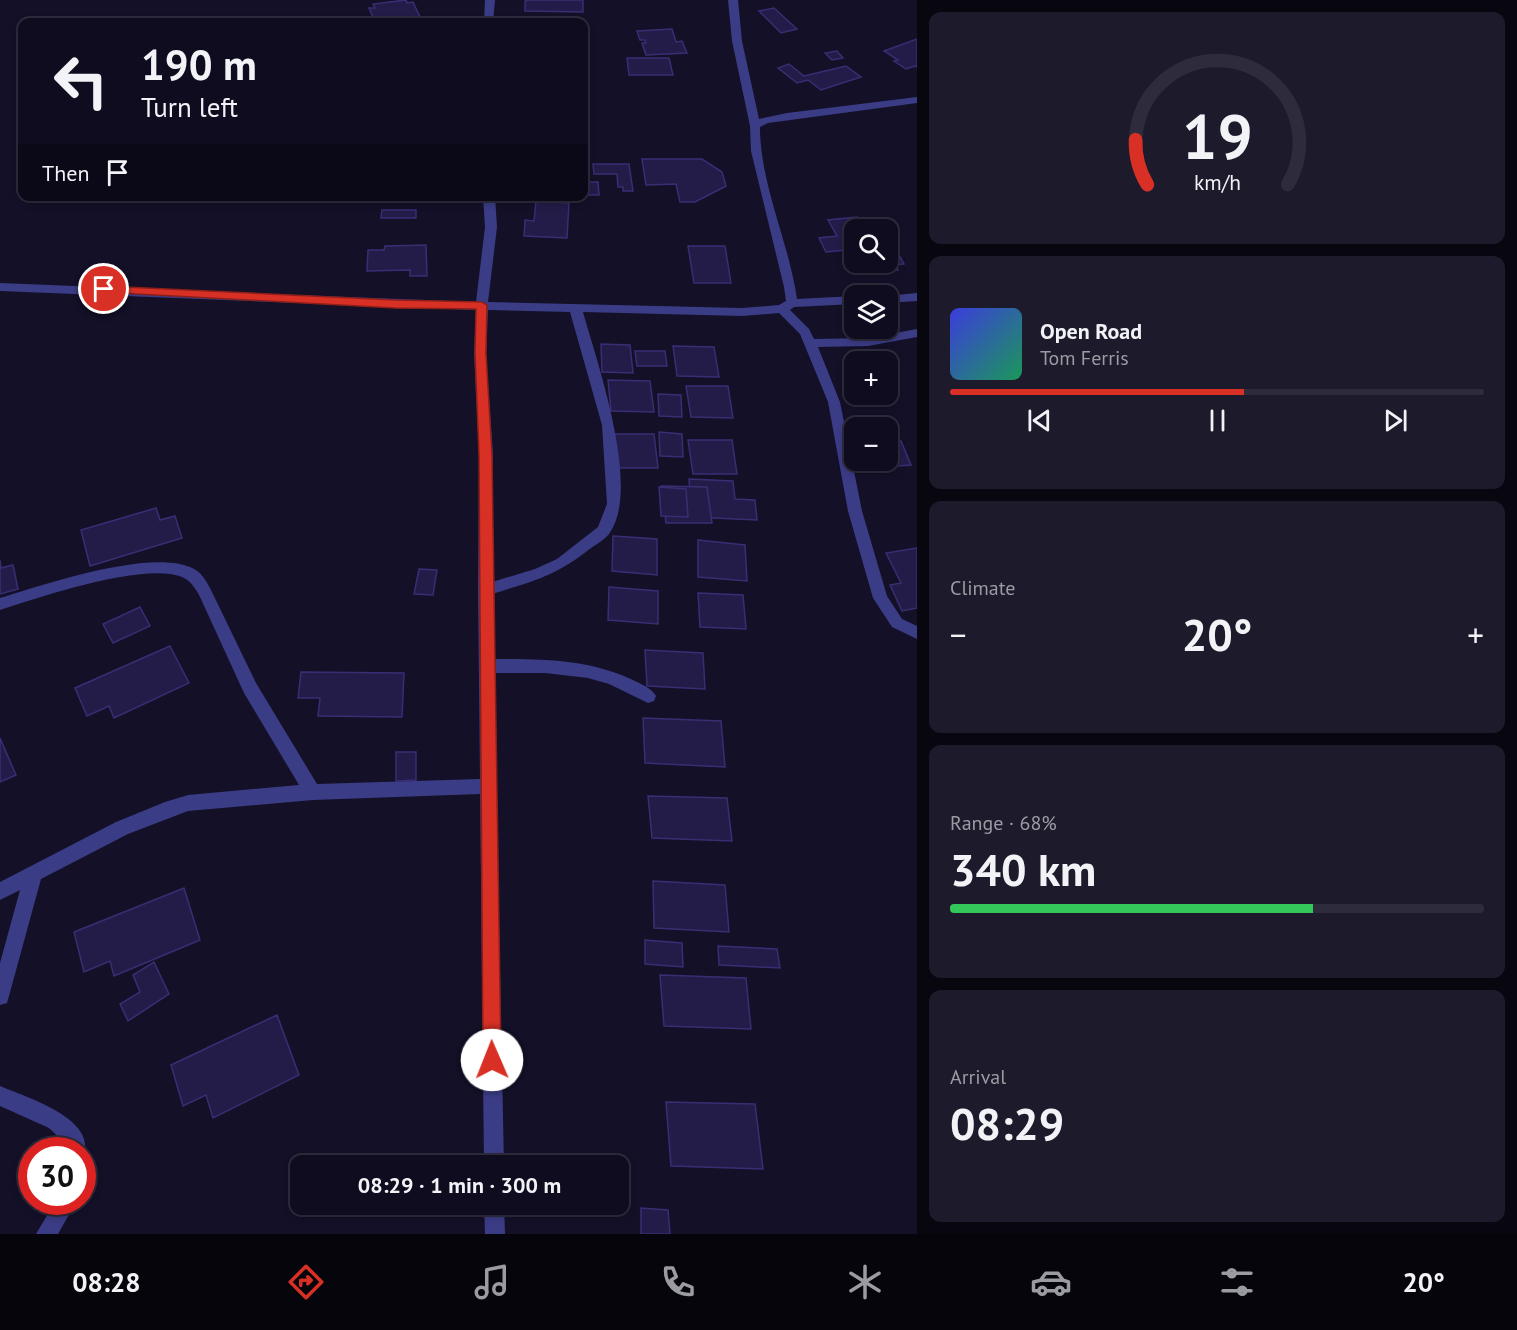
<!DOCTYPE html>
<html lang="en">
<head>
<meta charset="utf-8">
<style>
  :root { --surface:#0e0c1e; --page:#1c1a2b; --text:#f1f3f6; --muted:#9b9ba4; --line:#2e2c3c; --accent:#d93025 }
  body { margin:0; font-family:"PT Sans",sans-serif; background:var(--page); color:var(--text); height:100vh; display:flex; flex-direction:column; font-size:22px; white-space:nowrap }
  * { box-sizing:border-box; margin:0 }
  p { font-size:20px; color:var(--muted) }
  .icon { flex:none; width:33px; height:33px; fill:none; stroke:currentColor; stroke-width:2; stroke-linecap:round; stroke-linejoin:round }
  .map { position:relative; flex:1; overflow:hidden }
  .side { display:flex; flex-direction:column; gap:12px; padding:12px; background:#080710; width:600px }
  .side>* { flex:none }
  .hud { position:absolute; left:18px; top:18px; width:570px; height:183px; border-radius:12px; box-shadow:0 3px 9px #0003,0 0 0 2px var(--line); background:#0e0c1e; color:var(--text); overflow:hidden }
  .tools { position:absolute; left:844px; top:219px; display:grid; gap:12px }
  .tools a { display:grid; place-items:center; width:54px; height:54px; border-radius:12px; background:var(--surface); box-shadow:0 3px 9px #0003,0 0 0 2px var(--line); font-size:30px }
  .speed { position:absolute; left:18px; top:1137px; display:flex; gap:12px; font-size:30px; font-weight:700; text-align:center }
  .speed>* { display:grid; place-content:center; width:78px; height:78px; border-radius:50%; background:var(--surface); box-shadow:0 3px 9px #0003,0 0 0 2px var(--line); line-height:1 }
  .speed .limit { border:9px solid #d22; background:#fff; color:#111 }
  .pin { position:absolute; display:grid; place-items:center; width:51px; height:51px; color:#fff; margin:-26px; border:3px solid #fff; border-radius:50%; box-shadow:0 2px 6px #0007 }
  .me { position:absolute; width:66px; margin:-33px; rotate:359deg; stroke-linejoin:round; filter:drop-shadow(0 0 4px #0008) }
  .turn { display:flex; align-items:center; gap:21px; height:126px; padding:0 24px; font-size:27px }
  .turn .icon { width:78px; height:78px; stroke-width:2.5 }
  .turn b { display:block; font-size:42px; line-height:51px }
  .then { display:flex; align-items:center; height:57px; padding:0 24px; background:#0003; gap:12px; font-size:22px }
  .big { font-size:45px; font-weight:700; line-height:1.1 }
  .side .tile { flex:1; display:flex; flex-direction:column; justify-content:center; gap:9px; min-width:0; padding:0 21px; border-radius:12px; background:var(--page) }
  .side .dial { align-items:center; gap:0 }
  .dial svg { height:156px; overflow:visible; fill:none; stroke:var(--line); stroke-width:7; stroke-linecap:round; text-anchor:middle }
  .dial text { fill:var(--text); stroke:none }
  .song { display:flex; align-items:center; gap:18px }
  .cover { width:72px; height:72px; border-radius:9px; background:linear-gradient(135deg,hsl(240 70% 55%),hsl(150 70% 35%)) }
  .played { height:6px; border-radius:3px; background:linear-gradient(90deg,var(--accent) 55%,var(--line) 55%) }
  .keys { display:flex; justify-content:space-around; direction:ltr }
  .heat { display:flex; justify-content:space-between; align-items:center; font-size:33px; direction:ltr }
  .charge { height:9px; border-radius:4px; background:linear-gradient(90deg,#34c759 68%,var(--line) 0) }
  .trip { position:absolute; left:290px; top:1155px; width:339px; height:60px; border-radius:12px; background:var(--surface); box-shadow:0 3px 9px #0003,0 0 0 2px var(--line); font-weight:700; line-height:60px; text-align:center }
  .tab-bar { display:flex; height:96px; justify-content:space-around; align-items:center; background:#06050c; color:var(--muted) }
  .tab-bar .icon { width:42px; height:42px }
  .tab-bar .active { color:var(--accent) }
  .tab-bar b { font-size:27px; color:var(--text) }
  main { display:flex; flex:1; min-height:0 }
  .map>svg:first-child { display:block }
  .building { fill:#231c48; stroke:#392e74; stroke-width:1.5 }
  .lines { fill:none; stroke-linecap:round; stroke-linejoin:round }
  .minor { fill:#3b3c86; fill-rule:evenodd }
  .route { fill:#d93025; stroke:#8d1f18; stroke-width:1.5 }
</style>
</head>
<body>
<main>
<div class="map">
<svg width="917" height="1234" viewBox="0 0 917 1234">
  <rect width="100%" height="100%" fill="#131028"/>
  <g class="building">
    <path d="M406 0 407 3 413 2 420 17 412 18 414 22H375L369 8H375L373 4Z"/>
    <path d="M529 0H583V12L525 11V1Z"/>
    <path d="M774 8 797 29 781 33 759 11Z"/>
    <path d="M672 29 676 42 682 41 687 53 646 55 642 43H646L645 40H640L637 31Z"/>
    <path d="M917 39V67L915 66 906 69 894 61 898 60 884 51Z"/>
    <path d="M837 51 843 58 832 60 825 53Z"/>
    <path d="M627 58H669L673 75H629Z"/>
    <path d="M789 64 804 76 846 66 861 77 821 90 808 80 797 83 778 68Z"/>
    <path d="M642 159H702L722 172 726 186 695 202H680L676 184 646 185Z"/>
    <path d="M593 164H629L633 191H623V187H618L617 174H594Z"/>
    <path d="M584 182H598L599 195H584Z"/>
    <path d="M536 201 569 203 567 238 524 236 525 220 534 221Z"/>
    <path d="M382 210H416V218H381Z"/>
    <path d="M857 217 861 225 881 223 885 230H855V262H888V235L904 264 895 265 898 270 872 273 869 266 855 267 846 250 826 252 819 238 837 236 828 220Z"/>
    <path d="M426 245 427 276H410V270L367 271 368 250H384L385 246Z"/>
    <path d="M688 246H725L731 283H694Z"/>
    <path d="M601 344 630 345 633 373 602 372Z"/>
    <path d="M673 346 714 347 719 377 677 376Z"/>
    <path d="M635 351H665L667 366H637Z"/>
    <path d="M608 380 650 381 654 412 611 411Z"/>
    <path d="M686 386H728L733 418 691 417Z"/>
    <path d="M658 394 681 395 682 417 659 416Z"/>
    <path d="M659 432 682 434 683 457 660 456Z"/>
    <path d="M611 434H654L658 468H614Z"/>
    <path d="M688 440H732L737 474H693Z"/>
    <path d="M901 441 911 465 868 468 865 460H888V442Z"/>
    <path d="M689 479 733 481 735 499 755 500 757 520 692 517Z"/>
    <path d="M661 486 707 487 712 523H666Z"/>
    <path d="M659 487 686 489 688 517 661 516Z"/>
    <path d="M156 508 160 520 175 516 182 538 90 566 81 530Z"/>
    <path d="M613 536 657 539V575L612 571Z"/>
    <path d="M698 540 745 545 747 581 698 577Z"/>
    <path d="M917 548V608L902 611 890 585 901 583 886 553Z"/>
    <path d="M0 560 1 568 13 565 18 589 0 594Z"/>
    <path d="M419 569 437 570 433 595 414 594Z"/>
    <path d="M609 587 658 591V624L608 620Z"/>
    <path d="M698 593 743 595 746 629 700 627Z"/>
    <path d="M140 607 150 626 113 643 103 624Z"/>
    <path d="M170 646 189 683 114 718 109 706 87 716 75 688Z"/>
    <path d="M645 650 703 653 705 689 647 686Z"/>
    <path d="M301 672 404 673 402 717 318 716 320 698H298Z"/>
    <path d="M643 718 721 721 725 767 645 763Z"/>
    <path d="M0 738 16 775 0 782Z"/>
    <path d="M396 752H416V780L396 781Z"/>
    <path d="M648 796 727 798 732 841 652 838Z"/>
    <path d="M653 881 725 885 729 932 654 928Z"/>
    <path d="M184 888 200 940 114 976 110 961 84 972 74 932Z"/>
    <path d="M645 940 682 943 683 967 645 964Z"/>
    <path d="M718 946 777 949 780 968 719 965Z"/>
    <path d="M154 962 169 994 128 1021 120 1004 140 992 133 975Z"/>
    <path d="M660 975 746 978 751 1029 664 1026Z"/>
    <path d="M277 1015 299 1075 213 1118 206 1095 183 1106 171 1065Z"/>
    <path d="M666 1102 755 1104 763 1169 671 1166Z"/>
    <path d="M641 1208 668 1210 670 1234H641Z"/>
  </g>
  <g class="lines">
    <g class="minor">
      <path d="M485 0H495L493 22H484Z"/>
      <path d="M728 0H738L742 41 759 119 787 113 917 97V103L768 123 760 127V132C762 189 789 243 797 299L855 296V304L794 307 790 310 809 329 814 339 868 338 917 329V337L868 346 818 347 840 402 862 511 887 596 902 619 917 626V639L892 627 873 598 848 511 828 402 800 334 779 313 742 316 583 312C597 363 642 489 609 534 604 540 597 544 591 548 556 576 534 581 492 594L494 659C543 659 592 659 637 682 645 686 652 689 656 696L654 701 648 703 609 684 588 678 545 673H494L504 1166H484L480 794 313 800 188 811 128 834 41 879 9 996 7 1003 0 1005V963L20 890 0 900V882L116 822 165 802 188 795 299 785 244 693 200 597C196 589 190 580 182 577 143 562 41 597 0 610V598C43 585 154 547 194 569 202 573 207 582 211 590L256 683 317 784 480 779 478 590 479 455 474 353 476 310 0 291V283L476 302 485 227 483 196H495L497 227 488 302 742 308 779 305 786 301 784 287 751 151 750 126 732 41ZM488 310 570 312 602 425 607 504 598 527 557 559 535 569 492 582 493 455 486 353Z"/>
      <path d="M917 293V301L888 303V296H886Z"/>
      <path d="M0 1086C26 1097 99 1119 83 1157L82 1150H66V1144L49 1128 0 1106Z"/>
      <path d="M55 1202H76L58 1234H36Z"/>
      <path d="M484 1204H504L505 1234H485Z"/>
    </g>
  </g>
  <path class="route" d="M104 286 395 300 482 302 487 305 486 353 492 455 501 1060 498 1066 492 1069 486 1066 483 1060 479 455 475 353 476 309 395 308 101 292V287Z"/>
</svg>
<div class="tools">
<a><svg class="icon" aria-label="search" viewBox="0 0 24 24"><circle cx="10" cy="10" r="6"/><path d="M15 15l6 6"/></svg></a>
<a><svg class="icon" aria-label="layers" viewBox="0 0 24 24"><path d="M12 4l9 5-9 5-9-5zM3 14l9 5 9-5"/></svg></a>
<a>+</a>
<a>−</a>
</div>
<div class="speed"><div class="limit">30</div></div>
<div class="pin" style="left:104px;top:289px;background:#d93025"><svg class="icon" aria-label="arrive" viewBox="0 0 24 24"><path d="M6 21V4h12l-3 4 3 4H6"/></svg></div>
<svg class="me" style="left:492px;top:1060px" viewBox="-20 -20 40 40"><circle r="19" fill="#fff"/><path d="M0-13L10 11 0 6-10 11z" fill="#d93025"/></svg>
<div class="trip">08:29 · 1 min · 300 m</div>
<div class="hud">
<div class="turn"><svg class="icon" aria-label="left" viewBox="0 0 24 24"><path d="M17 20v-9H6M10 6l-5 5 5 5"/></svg><div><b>190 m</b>Turn left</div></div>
<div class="then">Then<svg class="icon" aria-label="arrive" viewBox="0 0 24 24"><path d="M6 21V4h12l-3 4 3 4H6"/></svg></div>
</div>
</div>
<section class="side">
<div class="tile dial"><svg viewBox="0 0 100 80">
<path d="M14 69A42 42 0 1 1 86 69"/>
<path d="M14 69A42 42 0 0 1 8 46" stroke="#d93025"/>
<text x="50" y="56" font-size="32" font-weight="700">19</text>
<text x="50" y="72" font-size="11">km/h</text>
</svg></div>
<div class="tile">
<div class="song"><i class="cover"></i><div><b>Open Road</b><p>Tom Ferris</p></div></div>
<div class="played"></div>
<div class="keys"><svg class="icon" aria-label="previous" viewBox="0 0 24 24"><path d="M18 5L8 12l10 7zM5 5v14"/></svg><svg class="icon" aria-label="pause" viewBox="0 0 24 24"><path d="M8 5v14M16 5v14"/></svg><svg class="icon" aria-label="next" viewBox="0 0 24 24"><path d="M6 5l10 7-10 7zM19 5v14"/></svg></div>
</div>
<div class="tile"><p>Climate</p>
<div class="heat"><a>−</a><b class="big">20°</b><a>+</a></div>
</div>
<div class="tile"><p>Range · 68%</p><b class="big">340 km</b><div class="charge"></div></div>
<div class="tile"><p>Arrival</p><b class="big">08:29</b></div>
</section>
</main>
<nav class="tab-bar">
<b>08:28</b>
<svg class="icon active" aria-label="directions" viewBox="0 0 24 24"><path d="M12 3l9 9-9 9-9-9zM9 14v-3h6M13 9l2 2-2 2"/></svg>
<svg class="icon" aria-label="music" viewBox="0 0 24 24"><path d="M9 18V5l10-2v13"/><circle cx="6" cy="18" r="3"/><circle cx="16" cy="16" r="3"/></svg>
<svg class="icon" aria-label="phone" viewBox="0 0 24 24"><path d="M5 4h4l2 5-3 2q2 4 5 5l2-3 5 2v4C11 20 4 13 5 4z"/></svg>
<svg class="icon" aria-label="climate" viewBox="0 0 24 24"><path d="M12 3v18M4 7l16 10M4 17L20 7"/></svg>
<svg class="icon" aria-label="car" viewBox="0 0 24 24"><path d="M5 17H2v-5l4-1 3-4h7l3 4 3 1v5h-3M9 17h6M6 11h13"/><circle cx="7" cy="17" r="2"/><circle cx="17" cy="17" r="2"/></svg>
<svg class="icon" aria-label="filters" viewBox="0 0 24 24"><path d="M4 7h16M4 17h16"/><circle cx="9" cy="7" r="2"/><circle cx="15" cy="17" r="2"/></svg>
<b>20°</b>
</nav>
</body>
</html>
